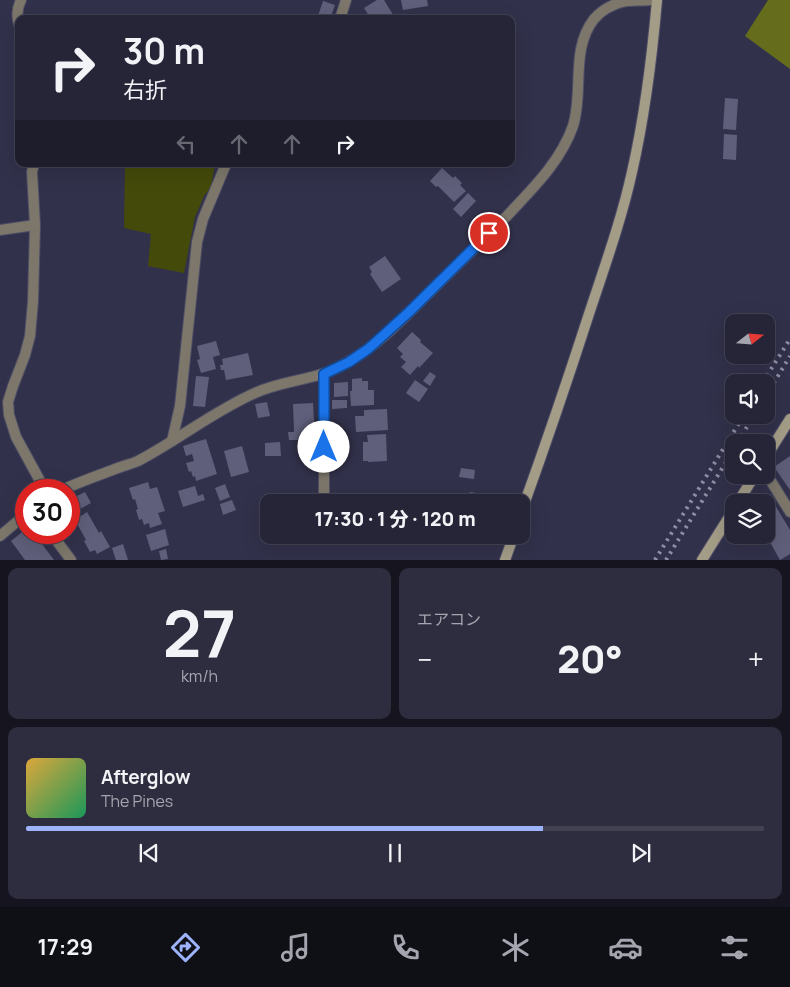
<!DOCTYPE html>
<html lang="ja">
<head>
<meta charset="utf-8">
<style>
  :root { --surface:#262538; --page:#2e2d40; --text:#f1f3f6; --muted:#a4a5ae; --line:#424253; --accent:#9db4fd }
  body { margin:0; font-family:Manrope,"Noto Sans JP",sans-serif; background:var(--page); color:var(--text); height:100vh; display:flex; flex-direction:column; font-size:19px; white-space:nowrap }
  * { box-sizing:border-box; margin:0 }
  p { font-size:16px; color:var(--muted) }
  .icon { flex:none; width:28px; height:28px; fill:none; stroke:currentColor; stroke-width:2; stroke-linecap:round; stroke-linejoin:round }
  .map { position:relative; height:560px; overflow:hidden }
  .sheet { display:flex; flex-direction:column; gap:8px; padding:8px; background:#15141f; flex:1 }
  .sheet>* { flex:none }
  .top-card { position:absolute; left:15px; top:15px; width:500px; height:152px; border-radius:10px; box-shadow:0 5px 20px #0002,0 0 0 1px var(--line); background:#262538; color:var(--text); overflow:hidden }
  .needle { width:32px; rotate:73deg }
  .tools { position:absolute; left:725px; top:314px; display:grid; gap:10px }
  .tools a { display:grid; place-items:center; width:50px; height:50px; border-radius:10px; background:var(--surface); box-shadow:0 5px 20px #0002,0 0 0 1px var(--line); font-size:25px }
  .speed { position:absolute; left:15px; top:479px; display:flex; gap:10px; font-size:25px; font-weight:700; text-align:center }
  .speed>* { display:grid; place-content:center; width:65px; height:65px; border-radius:50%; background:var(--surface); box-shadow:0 5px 20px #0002,0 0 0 1px var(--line); line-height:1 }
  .speed .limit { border:8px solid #d22; background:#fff; color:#111 }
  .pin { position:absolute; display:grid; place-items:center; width:42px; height:42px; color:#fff; margin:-21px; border:2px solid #fff; border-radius:50%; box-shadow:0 1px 5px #0007 }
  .me { position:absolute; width:55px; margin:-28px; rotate:0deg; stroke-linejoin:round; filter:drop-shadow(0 0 4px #0008) }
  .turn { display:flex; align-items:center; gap:18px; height:105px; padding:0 25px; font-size:22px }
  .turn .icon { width:65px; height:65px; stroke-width:2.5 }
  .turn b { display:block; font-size:35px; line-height:42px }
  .lanes { display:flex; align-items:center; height:48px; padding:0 25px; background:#0003; justify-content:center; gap:25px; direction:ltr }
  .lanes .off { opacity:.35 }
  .big { font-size:38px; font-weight:800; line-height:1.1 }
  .sheet .tile { flex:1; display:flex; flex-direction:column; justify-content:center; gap:8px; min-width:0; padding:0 18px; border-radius:10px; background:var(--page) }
  .sheet .dial { align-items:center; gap:0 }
  .dial b { font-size:65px; line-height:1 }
  .song { display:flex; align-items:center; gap:15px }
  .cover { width:60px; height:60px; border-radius:8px; background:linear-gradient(135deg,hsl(40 70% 55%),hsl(150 70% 35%)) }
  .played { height:5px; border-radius:2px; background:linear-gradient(90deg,var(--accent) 70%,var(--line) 70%) }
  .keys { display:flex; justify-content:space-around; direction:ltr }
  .heat { display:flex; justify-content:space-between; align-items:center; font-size:28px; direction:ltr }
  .sheet .tiles { flex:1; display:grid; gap:8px; grid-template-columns:1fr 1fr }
  .tile:last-child { grid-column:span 2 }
  .trip { position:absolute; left:260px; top:494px; width:270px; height:50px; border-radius:10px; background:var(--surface); box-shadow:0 5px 20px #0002,0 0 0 1px var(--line); font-weight:800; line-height:50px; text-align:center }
  .tab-bar { display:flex; height:80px; justify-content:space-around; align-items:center; background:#0f0f16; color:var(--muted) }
  .tab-bar .icon { width:35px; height:35px }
  .tab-bar .on { color:var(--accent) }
  .tab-bar b { font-size:22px; color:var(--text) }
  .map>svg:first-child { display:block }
  .green { fill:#444a0a }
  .forest { fill:#656d1d }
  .building { fill:#605f7b }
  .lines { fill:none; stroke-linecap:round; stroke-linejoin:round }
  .street-casing { stroke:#4e4d66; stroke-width:12 }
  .secondary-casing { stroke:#4e4d66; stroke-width:12 }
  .street { stroke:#7c776a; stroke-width:10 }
  .secondary { stroke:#a39c87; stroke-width:10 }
  .rail { stroke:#8f8ea4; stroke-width:4; stroke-dasharray:2.5 5; stroke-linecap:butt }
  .route-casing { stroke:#114b97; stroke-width:12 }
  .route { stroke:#1a73e8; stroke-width:9 }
</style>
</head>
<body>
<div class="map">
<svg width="790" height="560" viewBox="0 0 790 560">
  <rect width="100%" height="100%" fill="#32314b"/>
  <path class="green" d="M125 164H215L211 187 204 196 195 217 184 273 148 266 151 234 124 228Z"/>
  <path class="forest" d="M768 0H790V69L745 36Z"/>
  <g class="building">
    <path d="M377 0H384L395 18 371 19 364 8Z"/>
    <path d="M401 0H427L428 6 403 10Z"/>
    <path d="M323 1 335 5 330 19H317Z"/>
    <path d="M725 98 738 99 736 130 723 129Z"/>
    <path d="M724 134 737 135 736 160 723 159Z"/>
    <path d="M442 168 453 178 455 176 462 183 460 185 466 191 454 202 438 186 436 187 430 181Z"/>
    <path d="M468 193 476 201 461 217 453 209Z"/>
    <path d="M385 256 401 279 382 292 370 274 372 272 369 267Z"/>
    <path d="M412 332 421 340 420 342 433 353 419 368 418 366 410 375 401 367 406 362 400 357 403 354 397 348Z"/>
    <path d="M216 341 220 355 213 357 216 369 201 373 197 360 200 359 197 346Z"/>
    <path d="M248 353 253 375 226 380 224 370H221L220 365H223L222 359Z"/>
    <path d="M430 372 436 376 430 386 423 381Z"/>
    <path d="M196 376 209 377 205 407 193 406Z"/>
    <path d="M362 378V381H368V390H374V405L351 406 350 391H352V379Z"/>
    <path d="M415 380 428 389 419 402 406 393Z"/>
    <path d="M348 382V396L334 397V383Z"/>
    <path d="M332 400H347V408L332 409Z"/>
    <path d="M267 402 270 416 258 418 255 404Z"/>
    <path d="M313 403 315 439H310L311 442H298V440H289L288 432H294L293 404Z"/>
    <path d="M387 409 388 430 356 432 355 416H364V410Z"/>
    <path d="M331 425H339L340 435H344V444L331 445Z"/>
    <path d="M386 434 387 461 368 462V461H363V442H368L367 435Z"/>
    <path d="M206 439 217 474 196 481 195 476 193 477 191 471 189 472 186 463 194 461 192 454 186 456 183 446Z"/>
    <path d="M280 442 281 456H265V443Z"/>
    <path d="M242 446 249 472 231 477 224 451Z"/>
    <path d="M790 456V490L774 467Z"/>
    <path d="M461 468 475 470 474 479 459 477Z"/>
    <path d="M148 482 150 489 157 487 165 511 158 513 162 524 150 528 149 523 144 525 142 519 139 520 136 510 138 509 135 499 133 500 129 488Z"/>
    <path d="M225 484 230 497 220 501 215 488Z"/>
    <path d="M195 486 198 496 203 494 205 500 183 507 178 491Z"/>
    <path d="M85 492 91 503 69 515V500Z"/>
    <path d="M470 492 483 494 482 502H469Z"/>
    <path d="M343 495 363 499 362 502H341Z"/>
    <path d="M769 495 790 530V554L780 560 766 535V502H756Z"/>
    <path d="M232 500 236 510 223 515 220 504Z"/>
    <path d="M87 512 99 533 101 531 110 547 97 554 95 550 90 552 84 541 86 540 75 520Z"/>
    <path d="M26 529V532H33L54 560H25L11 541Z"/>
    <path d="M165 529 169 545 151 551 146 535Z"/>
    <path d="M402 535H424L423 543 401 541Z"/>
    <path d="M123 544 128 560H116L112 548Z"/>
    <path d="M166 549 168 559 161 560 159 551Z"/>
  </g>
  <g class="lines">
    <g class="street-casing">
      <g id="street">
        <path d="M340 19 346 0"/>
        <path d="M19 24C16 15 17 8 21 0"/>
        <path d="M34 164 32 172 35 225 33 301 30 336 25 355 13 386 8 402 9 415 16 437 45 490"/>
        <path d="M0 230 35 225"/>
        <path d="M324 374V502"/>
        <path d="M172 441 180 406 197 242 203 219 226 164"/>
        <path d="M766 473 790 512"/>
        <path d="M62 490C79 482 97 476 115 469 123 466 131 464 138 461 178 440 214 411 255 393 277 383 300 381 322 374 331 372 340 366 348 362 380 344 406 315 432 290 456 266 481 242 505 218 531 190 560 163 573 126 584 91 570 50 594 19 601 11 611 5 622 2 631 0 641 1 650 0"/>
        <path d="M50 532 71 560"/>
        <path d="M0 536 26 514"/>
      </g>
    </g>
    <g class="secondary-casing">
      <g id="secondary">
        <path d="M766 457 790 419"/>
        <path d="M738 502 755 475"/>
        <path d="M521 513C544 449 566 385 587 320 603 271 621 222 632 172 645 115 652 58 657 0"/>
        <path d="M505 560 514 535"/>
        <path d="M702 560 734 509"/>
      </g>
    </g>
    <use href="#street" class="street"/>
    <use href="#secondary" class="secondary"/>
    <g class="rail">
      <path d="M763 382 790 339"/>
      <path d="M766 396 790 356"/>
      <path d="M738 442 754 415"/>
      <path d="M655 560 744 415"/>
      <path d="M666 560 734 449"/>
    </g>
  </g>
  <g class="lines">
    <g class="route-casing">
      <path id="route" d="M324 447V374L349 362 368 349 377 341 409 312 489 233"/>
    </g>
    <use href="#route" class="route"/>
  </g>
</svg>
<div class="tools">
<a><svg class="needle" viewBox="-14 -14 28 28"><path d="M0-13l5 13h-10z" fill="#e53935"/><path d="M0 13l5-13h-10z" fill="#a4a5ae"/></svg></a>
<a><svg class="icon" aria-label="sound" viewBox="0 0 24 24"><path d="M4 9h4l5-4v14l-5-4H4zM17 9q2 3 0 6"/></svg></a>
<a><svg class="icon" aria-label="search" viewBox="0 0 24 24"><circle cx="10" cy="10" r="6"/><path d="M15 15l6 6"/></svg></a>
<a><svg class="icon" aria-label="layers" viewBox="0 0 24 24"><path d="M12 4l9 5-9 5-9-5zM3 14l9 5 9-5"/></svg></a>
</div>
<div class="speed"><div class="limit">30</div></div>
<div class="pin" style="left:489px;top:233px;background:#d93025"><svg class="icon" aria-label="arrive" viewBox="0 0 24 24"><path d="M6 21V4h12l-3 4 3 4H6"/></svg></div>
<svg class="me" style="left:324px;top:447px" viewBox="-20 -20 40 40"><circle r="19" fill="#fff"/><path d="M0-13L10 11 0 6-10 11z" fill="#1a73e8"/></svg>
<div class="trip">17:30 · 1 分 · 120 m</div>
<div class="top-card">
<div class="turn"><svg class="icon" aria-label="right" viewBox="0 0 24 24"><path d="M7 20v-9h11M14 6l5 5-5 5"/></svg><div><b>30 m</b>右折</div></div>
<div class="lanes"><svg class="icon off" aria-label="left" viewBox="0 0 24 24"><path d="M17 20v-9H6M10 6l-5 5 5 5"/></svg><svg class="icon off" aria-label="ahead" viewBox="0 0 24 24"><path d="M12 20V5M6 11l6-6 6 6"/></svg><svg class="icon off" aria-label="ahead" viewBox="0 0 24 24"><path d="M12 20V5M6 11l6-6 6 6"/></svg><svg class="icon" aria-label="right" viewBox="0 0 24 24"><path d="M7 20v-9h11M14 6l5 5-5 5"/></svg></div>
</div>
</div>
<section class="sheet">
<div class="tiles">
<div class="tile dial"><b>27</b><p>km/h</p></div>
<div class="tile"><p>エアコン</p>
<div class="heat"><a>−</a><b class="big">20°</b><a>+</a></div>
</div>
<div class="tile">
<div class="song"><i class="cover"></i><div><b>Afterglow</b><p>The Pines</p></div></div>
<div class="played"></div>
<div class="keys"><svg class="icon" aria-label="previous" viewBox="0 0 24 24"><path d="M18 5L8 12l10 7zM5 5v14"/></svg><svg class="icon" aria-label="pause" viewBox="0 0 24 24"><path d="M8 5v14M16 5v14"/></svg><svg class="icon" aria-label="next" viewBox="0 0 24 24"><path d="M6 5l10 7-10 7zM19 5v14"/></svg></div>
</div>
</div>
</section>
<nav class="tab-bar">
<b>17:29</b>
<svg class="icon on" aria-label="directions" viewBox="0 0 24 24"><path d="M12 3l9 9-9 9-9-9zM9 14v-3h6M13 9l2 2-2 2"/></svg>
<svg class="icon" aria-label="music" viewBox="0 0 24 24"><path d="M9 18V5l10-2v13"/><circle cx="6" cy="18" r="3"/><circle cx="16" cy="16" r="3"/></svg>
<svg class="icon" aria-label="phone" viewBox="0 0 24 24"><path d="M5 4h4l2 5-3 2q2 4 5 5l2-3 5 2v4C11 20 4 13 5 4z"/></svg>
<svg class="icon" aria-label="climate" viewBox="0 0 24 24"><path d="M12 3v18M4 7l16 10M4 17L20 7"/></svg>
<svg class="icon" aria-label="car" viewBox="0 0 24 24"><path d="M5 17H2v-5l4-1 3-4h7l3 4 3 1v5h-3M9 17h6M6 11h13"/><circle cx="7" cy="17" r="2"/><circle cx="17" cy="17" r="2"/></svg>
<svg class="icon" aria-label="filters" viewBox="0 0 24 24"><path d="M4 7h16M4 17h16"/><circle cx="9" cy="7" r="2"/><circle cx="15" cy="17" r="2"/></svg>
</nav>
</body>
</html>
